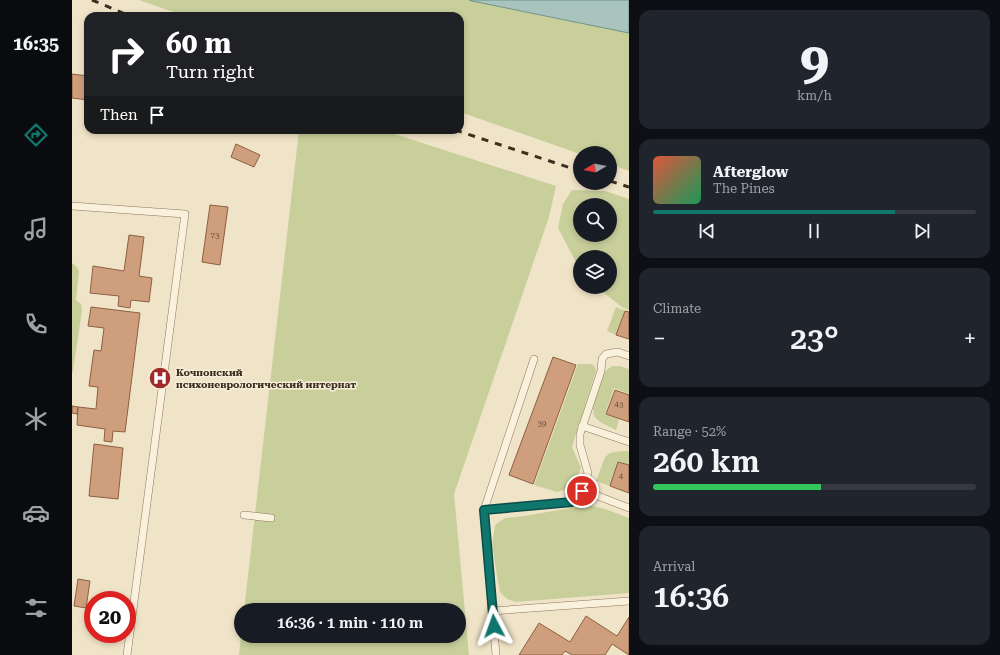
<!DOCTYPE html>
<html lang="en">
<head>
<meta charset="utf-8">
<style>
  :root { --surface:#171b24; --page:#20242c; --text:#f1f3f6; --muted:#9ea1a6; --line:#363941; --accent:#0f766e }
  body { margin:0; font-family:"Roboto Serif",serif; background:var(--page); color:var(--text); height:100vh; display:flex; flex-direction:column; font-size:15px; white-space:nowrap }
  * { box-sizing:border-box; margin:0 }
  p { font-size:13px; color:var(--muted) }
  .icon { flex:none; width:22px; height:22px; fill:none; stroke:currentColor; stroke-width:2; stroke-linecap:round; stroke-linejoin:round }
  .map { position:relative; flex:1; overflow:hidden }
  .details { display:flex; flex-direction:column; gap:10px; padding:10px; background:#0d0f14; width:371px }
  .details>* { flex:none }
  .banner { position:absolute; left:12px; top:12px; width:380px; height:122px; border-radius:12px; box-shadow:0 2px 6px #0003; background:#202124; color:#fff; overflow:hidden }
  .needle { width:26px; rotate:260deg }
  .controls { position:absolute; left:501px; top:146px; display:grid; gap:8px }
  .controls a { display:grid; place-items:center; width:44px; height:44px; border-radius:50%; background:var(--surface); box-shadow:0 2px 6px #0003; font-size:20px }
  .speed { position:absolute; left:12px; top:591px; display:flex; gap:8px; font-size:20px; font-weight:700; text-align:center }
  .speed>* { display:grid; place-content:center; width:52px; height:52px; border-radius:50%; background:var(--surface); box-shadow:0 2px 6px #0003; line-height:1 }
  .speed .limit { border:6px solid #d22; background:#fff; color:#111 }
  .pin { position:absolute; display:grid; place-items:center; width:34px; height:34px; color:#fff; margin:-17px; border:2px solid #fff; border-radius:50%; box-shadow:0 1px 4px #0007 }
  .me { position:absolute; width:44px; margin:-22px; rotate:356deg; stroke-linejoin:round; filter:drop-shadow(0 0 3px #0008) }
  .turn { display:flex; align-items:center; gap:14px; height:84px; padding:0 16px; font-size:18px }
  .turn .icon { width:52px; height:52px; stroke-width:2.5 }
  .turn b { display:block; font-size:28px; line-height:34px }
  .then { display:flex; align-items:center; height:38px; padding:0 16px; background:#0003; gap:8px; font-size:15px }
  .big { font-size:30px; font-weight:600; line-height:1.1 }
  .details .tile { flex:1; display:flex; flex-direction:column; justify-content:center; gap:6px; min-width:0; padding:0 14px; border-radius:12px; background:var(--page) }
  .details .dial { align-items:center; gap:0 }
  .dial b { font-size:52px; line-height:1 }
  .song { display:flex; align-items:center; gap:12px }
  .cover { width:48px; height:48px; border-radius:6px; background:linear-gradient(135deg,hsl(10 70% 55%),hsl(150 70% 35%)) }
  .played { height:4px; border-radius:2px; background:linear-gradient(90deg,var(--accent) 75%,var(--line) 75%) }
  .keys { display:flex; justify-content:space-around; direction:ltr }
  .heat { display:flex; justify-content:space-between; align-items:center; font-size:22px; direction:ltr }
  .charge { height:6px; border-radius:3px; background:linear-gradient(90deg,#34c759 52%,var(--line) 0) }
  .trip { position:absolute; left:162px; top:603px; width:232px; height:40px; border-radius:20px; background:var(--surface); box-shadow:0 2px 6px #0003; font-weight:600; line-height:40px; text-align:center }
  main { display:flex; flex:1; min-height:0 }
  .menu { display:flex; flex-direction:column; width:72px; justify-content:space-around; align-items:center; background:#090b0e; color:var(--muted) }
  .menu .icon { width:28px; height:28px }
  .menu .selected { color:var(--accent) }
  .menu b { font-size:18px; color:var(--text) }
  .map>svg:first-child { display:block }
  .green { fill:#c9cf9b; fill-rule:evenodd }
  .water { fill:#a9c4bc; stroke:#6f938a }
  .building { fill:#cf9f7d; stroke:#8d5f41 }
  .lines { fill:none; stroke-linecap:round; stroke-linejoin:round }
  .service-casing { stroke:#8d765c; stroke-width:8 }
  .service { stroke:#faf1dc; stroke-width:7 }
  .rail { stroke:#3d2e20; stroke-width:3; stroke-dasharray:7 7; stroke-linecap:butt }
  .route-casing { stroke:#0a4d48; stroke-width:10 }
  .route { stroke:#0f766e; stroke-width:7 }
  .labels { text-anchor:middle; stroke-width:3; stroke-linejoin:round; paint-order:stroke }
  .number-label { font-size:8px; fill:#624a37 }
  .poi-label { font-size:10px; font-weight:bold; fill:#3d2e20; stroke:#f7eed8; text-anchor:start }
</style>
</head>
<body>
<main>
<nav class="menu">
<b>16:35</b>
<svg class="icon selected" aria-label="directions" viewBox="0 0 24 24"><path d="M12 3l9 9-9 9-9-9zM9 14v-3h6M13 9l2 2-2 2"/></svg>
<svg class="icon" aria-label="music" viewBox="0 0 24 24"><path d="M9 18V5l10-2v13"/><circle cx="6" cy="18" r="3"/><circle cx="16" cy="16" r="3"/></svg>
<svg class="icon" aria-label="phone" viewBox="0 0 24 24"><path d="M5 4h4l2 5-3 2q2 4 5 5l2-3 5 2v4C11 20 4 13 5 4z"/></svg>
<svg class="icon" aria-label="climate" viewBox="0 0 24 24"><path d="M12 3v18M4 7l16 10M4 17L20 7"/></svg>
<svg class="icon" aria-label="car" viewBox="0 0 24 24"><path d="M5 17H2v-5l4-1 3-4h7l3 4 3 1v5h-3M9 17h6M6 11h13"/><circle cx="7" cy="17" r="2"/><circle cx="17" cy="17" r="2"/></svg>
<svg class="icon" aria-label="filters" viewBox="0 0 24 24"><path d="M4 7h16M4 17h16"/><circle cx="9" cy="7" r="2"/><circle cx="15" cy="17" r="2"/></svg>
</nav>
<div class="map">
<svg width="557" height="655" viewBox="0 0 557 655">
  <rect width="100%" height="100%" fill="#f0e4c8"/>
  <g class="green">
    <path d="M67 0H397L557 33V171L538 164V153H508V154L388 112V16H113Z"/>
    <path d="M227 130H310L484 186 477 217 382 494 397 655H167L169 636H387V610H172Z"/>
    <path d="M500 190 533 191 557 199V310L551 308 525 287H538V257H508V270L486 228 491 204ZM508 205H538V235H508Z"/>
    <path d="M0 263 4 266 7 271 4 300 9 304 10 310 1 371 0 373Z"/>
    <path d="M544 307 553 311 544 335 535 331Z"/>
    <path d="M506 364H520L523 367 524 371 500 447 509 468 504 479 492 490 485 492 462 485Z"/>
    <path d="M540 366H548L557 369V394L542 388 533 414 547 419 544 430 528 422 522 416 521 409 523 397 532 372Z"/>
    <path d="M549 451H557V465L546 462 538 486 524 481 533 457 538 453Z"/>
    <path d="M516 505 533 509 557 518V593L444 602 435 599 428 592 426 582 420 545 423 525 433 518 452 516Z"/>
  </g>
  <path class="water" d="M397 0H557V33L400 1Z"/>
  <g class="building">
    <path d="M0 74 16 76V100L0 98Z"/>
    <path d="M164 144 188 155 182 167 159 157Z"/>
    <path d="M138 205 156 207 148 265 130 262Z"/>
    <path d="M57 235 72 237 67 276 80 278 77 302 59 300 58 308 46 306 47 296 18 293 21 266 52 271Z"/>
    <path d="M19 307 68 313 53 432 41 431 40 442 32 441 33 429 5 425 6 407 24 409 26 387 17 386 22 350 29 351 32 328 16 326Z"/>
    <path d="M553 311 557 312V339L544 335Z"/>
    <path d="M481 357 504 365 461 484 437 475Z"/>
    <path d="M543 390 557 395V422L534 414Z"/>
    <path d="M0 406 6 407 5 414 0 413Z"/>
    <path d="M22 444 51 448 46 499 17 496Z"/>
    <path d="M546 462 557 465V493L538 486Z"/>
    <path d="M6 579 18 581 14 608 2 606Z"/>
    <path d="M514 616 545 636 557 617V655L540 644 533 655H500L493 651 490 655H447L467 623 498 642Z"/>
  </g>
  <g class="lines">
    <g class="service-casing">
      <g id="service">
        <path d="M0 206 113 214 55 655"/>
        <path d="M510 426 557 442"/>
        <path d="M510 491 521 494 557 508"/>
        <path d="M412 510 462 359"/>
        <path d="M172 515 199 518"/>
        <path d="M420 611 557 601"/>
        <path d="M424 655 412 510 500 502 510 491 516 473 508 445V434L529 371 530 359 534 354 546 352 557 356"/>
      </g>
    </g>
    <use href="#service" class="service"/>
    <g class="rail">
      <path d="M20 0 58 16"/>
      <path d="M383 130 508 171"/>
      <path d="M538 181 557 187"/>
    </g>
  </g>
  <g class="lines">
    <g class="route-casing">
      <path id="route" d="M422 626 412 510 500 502 510 491"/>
    </g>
    <use href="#route" class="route"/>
  </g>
  <defs>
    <g id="hospital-disc" transform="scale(1.15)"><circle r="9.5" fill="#9e2a2b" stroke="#f7eed8"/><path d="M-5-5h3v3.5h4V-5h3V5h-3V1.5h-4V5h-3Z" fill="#fff"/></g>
  </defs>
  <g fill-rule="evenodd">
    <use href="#hospital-disc" x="88" y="378"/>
  </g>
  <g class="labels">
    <g class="number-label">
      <text x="143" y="238">73</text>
      <text x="547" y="407">43</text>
      <text x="470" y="426">39</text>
      <text x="549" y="479">4</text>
    </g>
    <g class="poi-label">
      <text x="104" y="376">Кочпонский<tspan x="104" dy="12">психоневрологический интернат</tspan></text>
    </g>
  </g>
</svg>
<div class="controls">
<a><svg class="needle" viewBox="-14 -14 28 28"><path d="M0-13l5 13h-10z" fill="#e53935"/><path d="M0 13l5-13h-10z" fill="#9ea1a6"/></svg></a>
<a><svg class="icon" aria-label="search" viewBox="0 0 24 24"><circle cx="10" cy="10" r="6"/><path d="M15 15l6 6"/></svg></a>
<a><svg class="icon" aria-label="layers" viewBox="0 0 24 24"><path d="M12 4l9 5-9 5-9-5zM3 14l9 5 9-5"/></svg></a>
</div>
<div class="speed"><div class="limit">20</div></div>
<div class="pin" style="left:510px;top:491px;background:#d93025"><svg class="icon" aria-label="arrive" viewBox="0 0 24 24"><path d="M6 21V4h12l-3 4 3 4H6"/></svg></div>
<svg class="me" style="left:422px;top:626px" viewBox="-20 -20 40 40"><path d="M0-17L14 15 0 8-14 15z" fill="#0f766e" stroke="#fff" stroke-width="4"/></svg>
<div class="trip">16:36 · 1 min · 110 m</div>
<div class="banner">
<div class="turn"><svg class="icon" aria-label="right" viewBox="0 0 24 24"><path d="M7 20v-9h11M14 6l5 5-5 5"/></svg><div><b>60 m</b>Turn right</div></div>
<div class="then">Then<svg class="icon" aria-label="arrive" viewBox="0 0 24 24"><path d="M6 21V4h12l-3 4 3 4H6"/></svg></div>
</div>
</div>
<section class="details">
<div class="tile dial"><b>9</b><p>km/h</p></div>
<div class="tile">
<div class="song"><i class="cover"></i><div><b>Afterglow</b><p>The Pines</p></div></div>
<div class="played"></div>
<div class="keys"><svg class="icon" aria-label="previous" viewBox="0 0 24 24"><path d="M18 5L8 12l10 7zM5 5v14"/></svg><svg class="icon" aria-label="pause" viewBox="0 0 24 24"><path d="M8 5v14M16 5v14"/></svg><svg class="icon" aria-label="next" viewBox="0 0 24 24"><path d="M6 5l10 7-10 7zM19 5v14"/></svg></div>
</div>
<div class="tile"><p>Climate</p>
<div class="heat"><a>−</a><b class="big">23°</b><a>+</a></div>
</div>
<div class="tile"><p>Range · 52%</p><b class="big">260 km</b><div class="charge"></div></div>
<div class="tile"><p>Arrival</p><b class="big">16:36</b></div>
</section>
</main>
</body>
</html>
